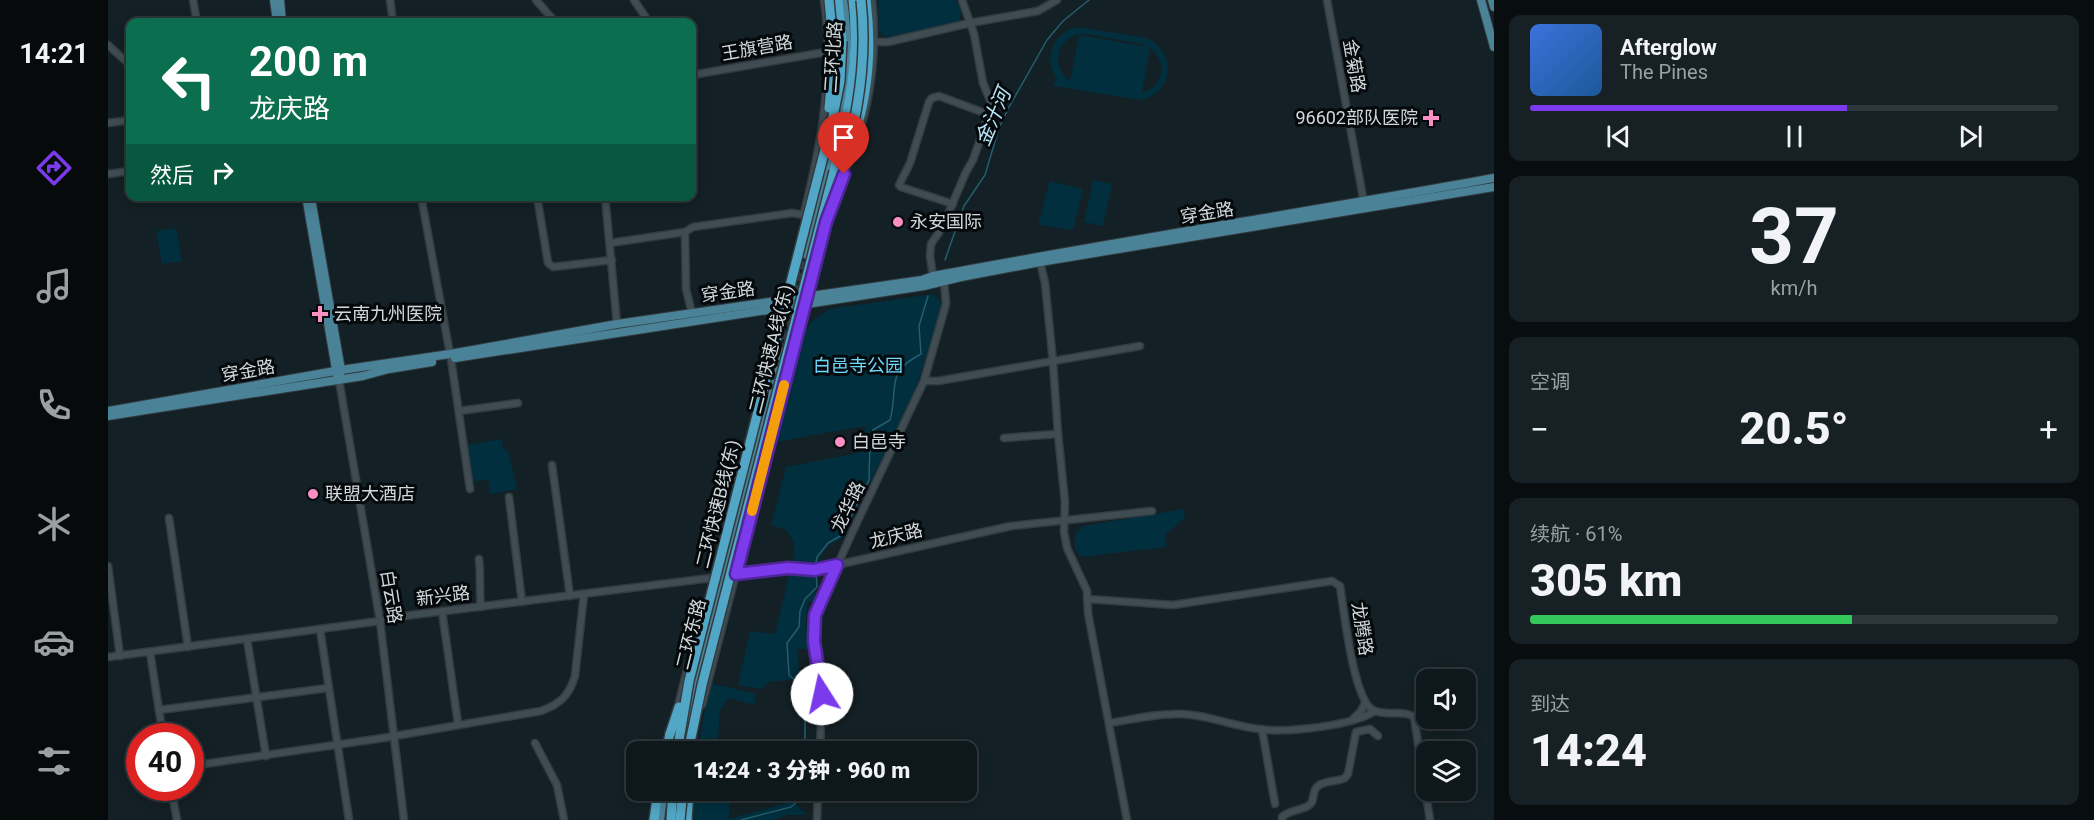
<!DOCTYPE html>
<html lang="zh">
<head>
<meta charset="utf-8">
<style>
  :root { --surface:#0e181c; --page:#172125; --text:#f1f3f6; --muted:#9ba0a3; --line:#2e373b; --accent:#7c3aed }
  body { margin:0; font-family:Roboto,"Noto Sans SC",sans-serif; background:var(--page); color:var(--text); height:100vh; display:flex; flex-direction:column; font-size:22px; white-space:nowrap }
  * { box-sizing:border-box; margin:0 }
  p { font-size:20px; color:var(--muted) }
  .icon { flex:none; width:33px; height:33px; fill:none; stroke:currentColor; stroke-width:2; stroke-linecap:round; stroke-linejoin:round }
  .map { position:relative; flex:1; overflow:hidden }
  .panel { display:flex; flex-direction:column; gap:15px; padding:15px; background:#080d0f; width:600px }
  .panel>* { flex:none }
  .guide { position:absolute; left:18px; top:18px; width:570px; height:183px; border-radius:12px; box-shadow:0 3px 15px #0003,0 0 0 2px var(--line); background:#0b6e4f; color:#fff; overflow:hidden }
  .buttons { position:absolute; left:1308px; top:669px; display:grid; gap:12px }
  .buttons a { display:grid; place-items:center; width:60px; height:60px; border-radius:12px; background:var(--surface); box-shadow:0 3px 15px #0003,0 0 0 2px var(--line); font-size:30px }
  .speed { position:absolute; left:18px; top:723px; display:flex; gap:12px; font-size:30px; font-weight:700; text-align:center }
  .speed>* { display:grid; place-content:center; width:78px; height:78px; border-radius:50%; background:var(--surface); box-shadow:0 3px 15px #0003,0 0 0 2px var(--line); line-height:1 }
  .speed .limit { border:9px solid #d22; background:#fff; color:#111 }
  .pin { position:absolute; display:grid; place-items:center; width:51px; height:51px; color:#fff; margin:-62px -26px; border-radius:50% 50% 50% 0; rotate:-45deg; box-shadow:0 0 6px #0007 }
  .pin .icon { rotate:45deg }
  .me { position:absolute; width:66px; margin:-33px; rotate:350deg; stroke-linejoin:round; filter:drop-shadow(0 0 4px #0008) }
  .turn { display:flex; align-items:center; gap:21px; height:126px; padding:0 24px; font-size:27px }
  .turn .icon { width:78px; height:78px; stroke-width:2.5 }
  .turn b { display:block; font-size:42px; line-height:51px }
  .then { display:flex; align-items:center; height:57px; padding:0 24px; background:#0003; gap:12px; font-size:22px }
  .big { font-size:45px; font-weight:800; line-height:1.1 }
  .panel .widget { flex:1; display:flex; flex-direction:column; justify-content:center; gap:9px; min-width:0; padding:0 21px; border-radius:12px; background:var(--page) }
  .panel .dial { align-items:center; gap:0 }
  .dial b { font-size:78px; line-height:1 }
  .song { display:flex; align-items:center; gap:18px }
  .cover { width:72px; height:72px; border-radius:9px; background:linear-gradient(135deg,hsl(220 70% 55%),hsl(210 70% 35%)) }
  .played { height:6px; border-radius:3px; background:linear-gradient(90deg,var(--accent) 60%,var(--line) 60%) }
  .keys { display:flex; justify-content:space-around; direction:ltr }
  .heat { display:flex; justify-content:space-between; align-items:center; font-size:33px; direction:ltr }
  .charge { height:9px; border-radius:4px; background:linear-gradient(90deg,#34c759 61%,var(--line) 0) }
  .trip { position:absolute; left:518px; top:741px; width:351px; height:60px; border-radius:12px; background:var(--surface); box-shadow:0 3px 15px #0003,0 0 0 2px var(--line); font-weight:800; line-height:60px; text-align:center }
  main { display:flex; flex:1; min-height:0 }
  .dock { display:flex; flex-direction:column; width:108px; justify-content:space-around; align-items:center; background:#060a0b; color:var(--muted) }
  .dock .icon { width:42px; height:42px }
  .dock .active { color:var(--accent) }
  .dock b { font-size:27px; color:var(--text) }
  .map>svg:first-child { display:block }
  .green { fill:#012f3d; fill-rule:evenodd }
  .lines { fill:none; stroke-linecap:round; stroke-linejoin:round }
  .stream { stroke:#255d6f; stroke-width:1.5 }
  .major-tunnel { stroke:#303c41; stroke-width:8; stroke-dasharray:8 4; stroke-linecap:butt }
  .minor-casing { stroke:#333b40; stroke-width:9 }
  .major-casing { stroke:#333b40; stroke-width:10 }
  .highway-casing { stroke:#333b40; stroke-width:12 }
  .minor { stroke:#3f4d53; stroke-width:6 }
  .major { stroke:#4a8397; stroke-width:8 }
  .highway { stroke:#51a7c5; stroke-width:9 }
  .highway-bridge-casing { stroke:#333b40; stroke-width:12; stroke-linecap:butt }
  .highway-bridge { stroke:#51a7c5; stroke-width:9 }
  .route-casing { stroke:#51269a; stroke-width:15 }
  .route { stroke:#7c3aed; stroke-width:10 }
  .slow { stroke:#f59e0b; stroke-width:10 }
  .poi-dot { fill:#fb8fc4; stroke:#05090b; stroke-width:2 }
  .labels { text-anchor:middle; stroke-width:6; stroke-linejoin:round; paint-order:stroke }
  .street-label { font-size:18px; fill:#d1d9dd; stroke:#05090b }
  .poi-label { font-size:18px; fill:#d1d9dd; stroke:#05090b; text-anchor:start }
  .park-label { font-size:18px; fill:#6dd7fc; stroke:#05090b }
  .water-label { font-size:20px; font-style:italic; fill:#b9e8fb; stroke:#05090b }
</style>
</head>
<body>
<main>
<nav class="dock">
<b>14:21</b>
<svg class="icon active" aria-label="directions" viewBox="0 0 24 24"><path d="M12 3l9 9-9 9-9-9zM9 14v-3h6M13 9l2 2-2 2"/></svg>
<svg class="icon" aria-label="music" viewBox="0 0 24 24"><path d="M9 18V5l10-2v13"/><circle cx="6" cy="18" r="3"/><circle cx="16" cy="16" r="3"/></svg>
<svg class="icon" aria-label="phone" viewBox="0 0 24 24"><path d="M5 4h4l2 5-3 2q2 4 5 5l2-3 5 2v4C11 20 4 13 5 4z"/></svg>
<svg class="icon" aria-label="climate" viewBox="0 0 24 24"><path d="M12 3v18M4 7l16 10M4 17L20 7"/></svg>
<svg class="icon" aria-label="car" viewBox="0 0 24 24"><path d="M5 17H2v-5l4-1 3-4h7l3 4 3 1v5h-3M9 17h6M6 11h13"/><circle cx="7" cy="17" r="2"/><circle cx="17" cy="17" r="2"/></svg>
<svg class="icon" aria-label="filters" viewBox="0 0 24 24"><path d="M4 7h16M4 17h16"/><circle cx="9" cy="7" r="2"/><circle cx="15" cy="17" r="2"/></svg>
</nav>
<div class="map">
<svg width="1386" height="820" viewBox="0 0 1386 820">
  <rect width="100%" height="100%" fill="#132025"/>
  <g class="green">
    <path d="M770 0H848L853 11 852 22 781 38 771 32Z"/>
    <path d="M969 27 1035 37C1069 47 1068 93 1033 100L945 86 947 79H949C935 58 944 33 969 27ZM979 34 1033 44 1040 47 971 35 962 81C939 64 952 32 979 34ZM1042 48C1060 62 1056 87 1034 93Z"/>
    <path d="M985 180 1004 184 995 226 976 222Z"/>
    <path d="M942 181 975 189 965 230 930 225Z"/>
    <path d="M68 228 74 261 54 264 48 231Z"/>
    <path d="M826 294 835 305 806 394 736 535C731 541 725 542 720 546 704 563 710 582 706 603L700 602 698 620 700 649H690L691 679 661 682 654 689 630 685 642 631 667 634 682 572 685 571 686 543 679 531 663 525 678 467 754 452 757 426 668 442 682 396 686 371 697 331 705 320 721 309Z"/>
    <path d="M394 439 395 449 400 450 409 489 382 494 380 479 363 482 357 445Z"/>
    <path d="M1076 509 1077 518 1057 535 1059 547 973 557 967 550V535L975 526Z"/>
    <path d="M602 683 648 694 646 705 621 698 612 710 609 751 589 752Z"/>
    <path d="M585 790 622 791 621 819 685 801 699 815H679L665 820H585Z"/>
  </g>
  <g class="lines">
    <g class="stream">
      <path d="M837 260 856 206 877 175 891 128 901 107 939 40 955 21 981 0"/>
      <path d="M707 567 709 557 720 543 734 535 761 480 762 442 765 430 782 420C791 388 776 373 813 354L811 326 820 296"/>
      <path d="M697 752V689L681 675 679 643 691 627 692 611 697 599 709 587 708 572"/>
      <path d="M633 820 683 807 692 799 694 790"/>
    </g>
    <path class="major-tunnel" d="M671 350 696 254"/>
    <g class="minor-casing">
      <g id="minor">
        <path d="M85 0 89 22"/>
        <path d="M282 0 285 22"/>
        <path d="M428 0 447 22"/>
        <path d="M526 0 541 22"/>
        <path d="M1219 0 1256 203"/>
        <path d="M766 42H780L862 23 930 11 949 0"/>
        <path d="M0 45 22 65"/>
        <path d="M584 75 712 53 720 54"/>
        <path d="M0 123 22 120"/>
        <path d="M739 166C762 112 770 58 764 0"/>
        <path d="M0 174 22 171"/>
        <path d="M313 196 342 354"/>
        <path d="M429 196 440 263 445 267 504 260"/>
        <path d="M497 196 509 324"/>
        <path d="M845 204 793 187 791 185 802 163 821 102 824 98 831 96 882 115"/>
        <path d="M696 213C713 145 727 70 716 0"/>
        <path d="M577 232 578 289 584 313"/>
        <path d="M502 243 577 232 585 227 684 213 696 215"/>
        <path d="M932 262 937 283 945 362 950 434 957 502 956 532 959 548 979 591 980 613 1019 820"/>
        <path d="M825 276 822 256 823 244 834 228 858 172 865 160 884 105 875 83 866 34 854 0"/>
        <path d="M343 359 362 489"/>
        <path d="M231 380 272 621 296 820"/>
        <path d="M816 381H830L1032 346"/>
        <path d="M351 411 410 403"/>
        <path d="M896 438 950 434"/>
        <path d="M444 465 462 596"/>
        <path d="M401 497 414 602"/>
        <path d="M61 518 80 647"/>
        <path d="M371 559C373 575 371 590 373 607"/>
        <path d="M0 566 12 656"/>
        <path d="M628 574 680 568 706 570 903 526 1044 511"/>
        <path d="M979 599 1065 605 1224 581 1232 586C1236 610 1245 699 1265 710 1278 717 1295 709 1306 717L1322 820"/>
        <path d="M334 611 350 724"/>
        <path d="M212 629 241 820"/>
        <path d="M139 639 158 756"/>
        <path d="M42 652 55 736"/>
        <path d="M0 657 272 621 288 617 603 578"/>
        <path d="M594 705 723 206"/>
        <path d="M51 710 220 688"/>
        <path d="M569 710 581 662"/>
        <path d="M1245 719 1253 711 1257 703"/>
        <path d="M1002 723C1026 719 1050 713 1074 714 1100 715 1125 726 1151 729 1178 733 1244 726 1267 711"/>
        <path d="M1154 729 1167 804"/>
        <path d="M427 743 449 785 456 820"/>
        <path d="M712 752 714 694 706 641 707 615 743 535 816 381 838 304 836 281"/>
        <path d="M82 766 275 738 433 711C452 704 461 696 467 676L476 594"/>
        <path d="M63 788 69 820"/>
        <path d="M709 820 710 790"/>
        <path d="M1174 820V817C1182 810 1191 811 1200 806 1208 802 1203 791 1210 786 1217 780 1229 782 1237 778L1240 774 1248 732 1262 729 1270 736"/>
      </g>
    </g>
    <g class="major-casing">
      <g id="major">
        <path d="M166 0 169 22"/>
        <path d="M172 0 174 22"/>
        <path d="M1373 0 1386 47"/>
        <path d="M1384 0 1386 7"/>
        <path d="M728 129C738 86 742 44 735 0"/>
        <path d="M198 196 229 375"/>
        <path d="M204 204 233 370 232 375"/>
        <path d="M699 255 732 127"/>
        <path d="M347 358 816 286 853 277 932 262 1386 187"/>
        <path d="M0 411 233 370 342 354 509 324 814 280 825 276C1012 241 1199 212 1386 178"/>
        <path d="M0 416 255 376 281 369 324 362"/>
        <path d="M582 697 671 350"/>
        <path d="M575 752 587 691"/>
        <path d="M552 820 556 790"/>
      </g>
    </g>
    <g class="highway-casing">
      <g id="highway">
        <path d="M730 0 734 41"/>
        <path d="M746 137C761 92 764 47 758 0"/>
        <path d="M726 171C740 114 752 59 745 0"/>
        <path d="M558 752 562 734"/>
        <path d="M546 820 550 790"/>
        <path d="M579 820 581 790"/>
      </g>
    </g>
    <use href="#minor" class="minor"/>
    <use href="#major" class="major"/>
    <use href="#highway" class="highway"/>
    <g class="highway-bridge-casing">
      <g id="highway-bridge">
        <path d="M721 0 726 53 721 108"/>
        <path d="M722 208C745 141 761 71 753 0"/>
        <path d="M562 734 571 707"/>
        <path d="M569 752 581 681 724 122 732 81 734 41"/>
        <path d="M580 752 594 685 726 171"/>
        <path d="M563 820 565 790"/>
        <path d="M572 820 575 790"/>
      </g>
    </g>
    <use href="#highway-bridge" class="highway-bridge"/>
  </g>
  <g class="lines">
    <g class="route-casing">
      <path id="route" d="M714 694 706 641 707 615 729 565 706 570 680 568 628 574 718 222 736 174"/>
    </g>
    <use href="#route" class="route"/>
    <path class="slow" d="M644 511 676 385"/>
  </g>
  <g class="poi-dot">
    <path d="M1320 109h6v6h6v6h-6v6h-6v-6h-6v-6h6z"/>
    <circle cx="790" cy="222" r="6"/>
    <path d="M209 305h6v6h6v6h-6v6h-6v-6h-6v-6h6z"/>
    <circle cx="732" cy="442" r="6"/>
    <circle cx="205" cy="494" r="6"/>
  </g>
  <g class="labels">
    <g class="street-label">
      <text transform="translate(649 48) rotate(-10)" y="6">王旗营路</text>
      <text transform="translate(725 57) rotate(-86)" y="6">二环北路</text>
      <text transform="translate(1246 66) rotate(80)" y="6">金菊路</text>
      <text transform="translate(1099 213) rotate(-9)" y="6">穿金路</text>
      <text transform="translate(620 292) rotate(-8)" y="6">穿金路</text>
      <text transform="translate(663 349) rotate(-76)" y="6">二环快速A线(东)</text>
      <text transform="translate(140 371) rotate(-10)" y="6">穿金路</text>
      <text transform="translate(610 504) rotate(-76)" y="6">二环快速B线(东)</text>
      <text transform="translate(740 507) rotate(-64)" y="6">龙华路</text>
      <text transform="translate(788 536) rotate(-14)" y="6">龙庆路</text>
      <text transform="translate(335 596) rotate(-7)" y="6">新兴路</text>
      <text transform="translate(283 597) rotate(81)" y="6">白云路</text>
      <text transform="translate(1254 629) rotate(81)" y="6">龙腾路</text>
      <text transform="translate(583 634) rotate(-76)" y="6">二环东路</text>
    </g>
    <g class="poi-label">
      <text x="1310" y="124" text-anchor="end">96602部队医院</text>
      <text x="802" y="228">永安国际</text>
      <text x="226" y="320">云南九州医院</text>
      <text x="744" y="448">白邑寺</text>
      <text x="217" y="500">联盟大酒店</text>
    </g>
    <g class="park-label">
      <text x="750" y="372">白邑寺公园</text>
    </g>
    <g class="water-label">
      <text transform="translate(885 117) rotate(-67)" y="7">金汁河</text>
    </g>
  </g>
</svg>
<div class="buttons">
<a><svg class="icon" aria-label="sound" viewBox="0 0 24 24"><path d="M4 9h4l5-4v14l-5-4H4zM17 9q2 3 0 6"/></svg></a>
<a><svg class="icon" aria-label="layers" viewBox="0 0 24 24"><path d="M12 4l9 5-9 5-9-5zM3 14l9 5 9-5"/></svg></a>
</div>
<div class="speed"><div class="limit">40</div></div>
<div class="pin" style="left:736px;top:174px;background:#d93025"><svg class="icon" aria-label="arrive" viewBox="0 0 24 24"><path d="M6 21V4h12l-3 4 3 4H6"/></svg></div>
<svg class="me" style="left:714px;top:694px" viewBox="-20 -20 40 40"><circle r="19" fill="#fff"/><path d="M0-13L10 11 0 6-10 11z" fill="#7c3aed"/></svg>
<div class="trip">14:24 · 3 分钟 · 960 m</div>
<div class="guide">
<div class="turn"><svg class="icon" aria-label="left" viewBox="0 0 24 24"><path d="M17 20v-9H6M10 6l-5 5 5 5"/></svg><div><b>200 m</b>龙庆路</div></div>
<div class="then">然后<svg class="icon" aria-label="right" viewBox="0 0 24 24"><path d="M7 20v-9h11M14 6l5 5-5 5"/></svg></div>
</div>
</div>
<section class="panel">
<div class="widget">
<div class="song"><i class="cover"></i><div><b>Afterglow</b><p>The Pines</p></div></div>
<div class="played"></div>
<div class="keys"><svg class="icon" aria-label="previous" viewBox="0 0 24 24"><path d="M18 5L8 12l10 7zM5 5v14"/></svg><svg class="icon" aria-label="pause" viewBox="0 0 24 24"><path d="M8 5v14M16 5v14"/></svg><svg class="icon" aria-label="next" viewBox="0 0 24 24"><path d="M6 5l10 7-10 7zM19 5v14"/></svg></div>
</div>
<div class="widget dial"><b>37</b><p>km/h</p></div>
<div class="widget"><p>空调</p>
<div class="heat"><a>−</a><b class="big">20.5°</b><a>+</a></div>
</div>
<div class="widget"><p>续航 · 61%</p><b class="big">305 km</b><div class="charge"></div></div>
<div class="widget"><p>到达</p><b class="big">14:24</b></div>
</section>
</main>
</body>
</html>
